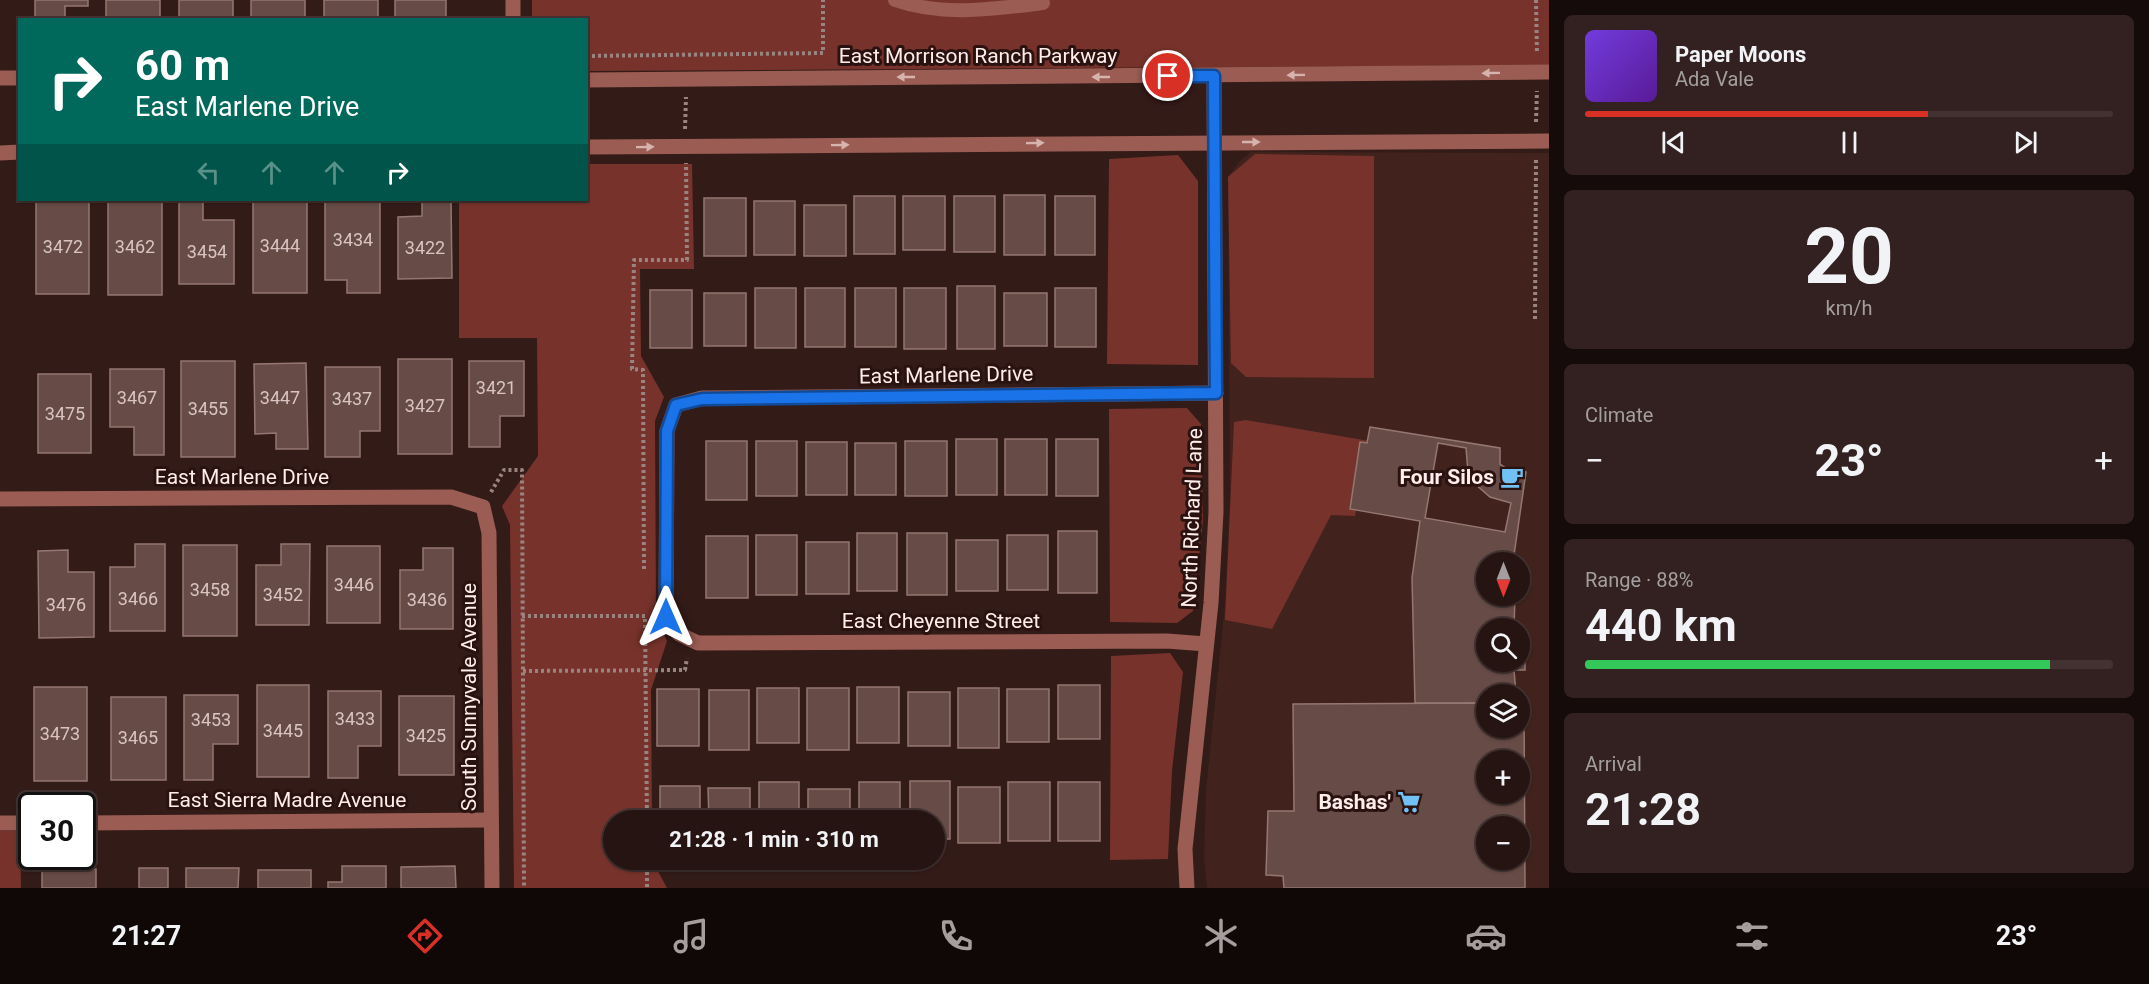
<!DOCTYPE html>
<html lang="en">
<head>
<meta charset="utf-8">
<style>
  :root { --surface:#261412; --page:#322120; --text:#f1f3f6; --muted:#a49e9f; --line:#423332; --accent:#d93025 }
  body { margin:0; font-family:Roboto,sans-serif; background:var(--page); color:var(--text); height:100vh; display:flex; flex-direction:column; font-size:22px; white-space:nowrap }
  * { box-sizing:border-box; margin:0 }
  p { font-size:20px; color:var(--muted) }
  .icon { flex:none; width:33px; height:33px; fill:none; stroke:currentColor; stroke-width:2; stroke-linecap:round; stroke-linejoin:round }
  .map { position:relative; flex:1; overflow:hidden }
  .panel { display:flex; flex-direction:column; gap:15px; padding:15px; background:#150b0a; width:600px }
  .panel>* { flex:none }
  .hud { position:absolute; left:18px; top:18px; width:570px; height:183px; border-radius:0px; box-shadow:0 2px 4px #0004,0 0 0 2px var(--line); background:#00695c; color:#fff; overflow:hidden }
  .needle { width:39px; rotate:180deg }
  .controls { position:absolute; left:1476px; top:552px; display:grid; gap:12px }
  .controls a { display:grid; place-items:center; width:54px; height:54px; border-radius:50%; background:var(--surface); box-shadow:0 2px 4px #0004,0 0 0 2px var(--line); font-size:30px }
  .speed { position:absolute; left:18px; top:792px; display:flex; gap:12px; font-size:30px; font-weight:700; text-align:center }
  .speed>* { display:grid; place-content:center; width:78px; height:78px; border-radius:50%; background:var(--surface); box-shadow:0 2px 4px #0004,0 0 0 2px var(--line); line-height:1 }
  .speed .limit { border:3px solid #111; border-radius:9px; background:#fff; color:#111 }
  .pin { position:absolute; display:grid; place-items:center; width:51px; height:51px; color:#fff; margin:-26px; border:3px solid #fff; border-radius:50%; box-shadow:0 2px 6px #0007 }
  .me { position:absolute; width:66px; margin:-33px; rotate:0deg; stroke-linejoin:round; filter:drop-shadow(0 0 4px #0008) }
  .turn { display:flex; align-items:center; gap:21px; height:126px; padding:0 18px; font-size:27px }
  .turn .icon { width:78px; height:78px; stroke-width:2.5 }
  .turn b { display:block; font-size:42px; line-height:51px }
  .lanes { display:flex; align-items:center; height:57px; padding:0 18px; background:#0003; justify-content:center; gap:30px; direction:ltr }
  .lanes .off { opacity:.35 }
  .big { font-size:45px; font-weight:700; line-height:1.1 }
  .panel .tile { flex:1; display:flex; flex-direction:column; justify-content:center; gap:9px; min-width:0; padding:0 21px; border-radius:9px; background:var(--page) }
  .panel .dial { align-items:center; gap:0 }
  .dial b { font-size:78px; line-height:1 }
  .song { display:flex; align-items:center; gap:18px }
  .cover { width:72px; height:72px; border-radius:9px; background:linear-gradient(135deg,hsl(260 70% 55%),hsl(270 70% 35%)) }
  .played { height:6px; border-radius:3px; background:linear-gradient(90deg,var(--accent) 65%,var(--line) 65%) }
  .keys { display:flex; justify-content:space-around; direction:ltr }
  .heat { display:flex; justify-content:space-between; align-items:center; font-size:33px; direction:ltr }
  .charge { height:9px; border-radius:4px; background:linear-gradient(90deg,#34c759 88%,var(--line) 0) }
  .trip { position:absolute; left:603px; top:810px; width:342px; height:60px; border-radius:30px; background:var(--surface); box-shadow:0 2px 4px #0004,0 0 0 2px var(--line); font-weight:700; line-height:60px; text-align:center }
  .tab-bar { display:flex; height:96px; justify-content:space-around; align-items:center; background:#0f0807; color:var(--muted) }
  .tab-bar .icon { width:42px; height:42px }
  .tab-bar .current { color:var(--accent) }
  .tab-bar b { font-size:27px; color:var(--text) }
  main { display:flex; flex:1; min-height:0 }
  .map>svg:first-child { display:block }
  .built { fill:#41221d; fill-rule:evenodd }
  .green { fill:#77332b }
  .building { fill:#674b46; stroke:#957772; stroke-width:1.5; fill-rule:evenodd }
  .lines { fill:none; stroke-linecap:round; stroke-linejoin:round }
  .path { stroke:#998481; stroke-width:4; stroke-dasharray:3 3; stroke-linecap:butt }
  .service { stroke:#9a5c53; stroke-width:14 }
  .minor { stroke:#9a5c53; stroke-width:15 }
  .tertiary { stroke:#9a5c53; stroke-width:15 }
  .oneway { fill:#d7b3ae }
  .route-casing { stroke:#114b97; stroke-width:15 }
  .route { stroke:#1a73e8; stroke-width:10 }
  .labels { text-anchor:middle; stroke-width:6; stroke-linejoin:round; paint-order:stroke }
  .number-label { font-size:18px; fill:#d9c4c1 }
  .street-label { font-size:21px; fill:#ffedea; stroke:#29120f }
  .poi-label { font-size:21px; font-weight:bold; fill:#ffedea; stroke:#29120f; text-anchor:end }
</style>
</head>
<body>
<main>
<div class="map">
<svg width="1549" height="888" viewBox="0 0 1549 888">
  <rect width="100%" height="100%" fill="#331b18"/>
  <path class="built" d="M1251 152 1549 153V888H1207L1204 858 1206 790 1225 605 1230 498 1228 177 1240 161ZM1486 562H1520V596H1486ZM1486 628H1520V662H1486ZM1486 694H1520V728H1486ZM1486 760H1520V794H1486ZM1486 826H1520V860H1486Z"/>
  <g class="green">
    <path d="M532 0H1549V65L587 71 586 20H532Z"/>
    <path d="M1255 154 1374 156V378L1246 377 1231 363 1228 177Z"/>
    <path d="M1178 155 1198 181V365L1107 364 1109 159Z"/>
    <path d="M587 164H692L694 269H640L641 356 664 397 655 421 656 616 667 641 651 690 652 820H614V860H652L667 888H514L510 525 502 506 538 456 537 338H459V200H586Z"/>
    <path d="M1187 408 1201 424 1203 520 1193 611 1177 623 1110 622 1109 409Z"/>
    <path d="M1246 420 1369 441 1355 516 1331 515 1272 629 1225 620 1234 422Z"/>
    <path d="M1170 653 1183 672 1172 771 1168 859 1110 860 1111 656Z"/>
    <path d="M0 831H20L21 888H0Z"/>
  </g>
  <g class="building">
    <path d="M35 0H88V6H65V20H35Z"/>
    <rect x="106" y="0" width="54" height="20"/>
    <rect x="179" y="0" width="54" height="20"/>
    <rect x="251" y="0" width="54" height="20"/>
    <rect x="324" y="0" width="54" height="20"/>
    <rect x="395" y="0" width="51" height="20"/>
    <rect x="1004" y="195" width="41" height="60"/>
    <rect x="854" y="196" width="41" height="58"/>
    <rect x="903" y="196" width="42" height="54"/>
    <rect x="954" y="196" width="41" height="56"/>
    <rect x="1055" y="196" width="40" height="59"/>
    <rect x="704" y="198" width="42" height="58"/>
    <rect x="36" y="200" width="53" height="94"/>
    <rect x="108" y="200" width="54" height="95"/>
    <path d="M179 200H203V220H234V284H179Z"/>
    <rect x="253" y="200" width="54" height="93"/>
    <path d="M325 200H380V293H347V280H325Z"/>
    <path d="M422 200H451L452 278 398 279V217L422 216Z"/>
    <rect x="754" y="201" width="41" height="54"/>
    <rect x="804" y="205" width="42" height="51"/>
    <rect x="957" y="286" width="38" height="63"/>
    <rect x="755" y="288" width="41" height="60"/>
    <rect x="805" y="288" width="40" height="59"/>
    <rect x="855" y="288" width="41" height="59"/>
    <rect x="904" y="288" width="42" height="61"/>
    <rect x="1055" y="288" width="41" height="59"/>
    <rect x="650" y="290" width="42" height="58"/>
    <rect x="704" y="293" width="42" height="53"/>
    <rect x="1004" y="293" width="43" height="53"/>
    <rect x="398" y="359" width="54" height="95"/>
    <rect x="181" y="361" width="54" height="96"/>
    <path d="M469 361H524V416H500V447H469Z"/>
    <path d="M306 363 308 449H276V433L255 434 254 364Z"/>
    <path d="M325 367H380V431H360V457H325Z"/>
    <path d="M110 369H164V455H134V427H110Z"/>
    <rect x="38" y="374" width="53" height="79"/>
    <path d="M1370 427 1500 448V464L1506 468 1526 472 1513 562H1486V596H1515L1514 628H1486V662H1520V634H1525V670H1514L1516 694H1486V703H1415L1412 578 1420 521 1350 509 1360 442 1367 443ZM1438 443 1466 448 1468 472 1474 483 1490 497 1511 503 1505 532 1425 518Z"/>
    <rect x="956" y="439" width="41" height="56"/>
    <rect x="1005" y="439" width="42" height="56"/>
    <rect x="1056" y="439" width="42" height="57"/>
    <rect x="706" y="441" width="41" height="59"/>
    <rect x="756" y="441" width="41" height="55"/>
    <rect x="905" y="441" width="42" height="55"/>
    <rect x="806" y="442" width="41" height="53"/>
    <rect x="855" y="443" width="41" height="52"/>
    <rect x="1058" y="531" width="39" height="62"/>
    <rect x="857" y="533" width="40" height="58"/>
    <rect x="907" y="533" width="40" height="62"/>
    <rect x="756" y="535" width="41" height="60"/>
    <rect x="1007" y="535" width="41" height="55"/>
    <rect x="706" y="536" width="42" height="62"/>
    <rect x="956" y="540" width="42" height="51"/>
    <rect x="806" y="542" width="43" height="52"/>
    <path d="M135 544H165V631H110V567H135Z"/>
    <path d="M281 544H310L309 625H256V565H281Z"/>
    <rect x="183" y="545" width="54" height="91"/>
    <rect x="327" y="546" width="53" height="77"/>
    <path d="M423 548H453V629H400V570H423Z"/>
    <path d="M68 550V572H94V637L39 638 38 551Z"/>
    <rect x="257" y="685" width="52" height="92"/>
    <rect x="1058" y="685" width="42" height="54"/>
    <rect x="34" y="687" width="53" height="94"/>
    <rect x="857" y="687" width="42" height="56"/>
    <rect x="757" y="688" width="42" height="55"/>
    <rect x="807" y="688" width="42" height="62"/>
    <rect x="958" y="688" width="41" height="60"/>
    <rect x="657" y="689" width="42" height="57"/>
    <rect x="1007" y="689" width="42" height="53"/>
    <rect x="709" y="690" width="40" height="60"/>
    <path d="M328 691H381V746H358V778H328Z"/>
    <rect x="908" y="692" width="42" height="54"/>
    <path d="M184 695H238V744H213V780H184Z"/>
    <rect x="399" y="696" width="55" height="79"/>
    <rect x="111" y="697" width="55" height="83"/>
    <path d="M1520 702H1524L1525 888H1284L1283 876 1266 875 1268 811H1294L1293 704 1486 703V728H1520ZM1486 760H1520V794H1486ZM1486 826H1520V860H1486Z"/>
    <path d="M910 781H950V839H934V820H910Z"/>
    <rect x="759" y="782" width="40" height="38"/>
    <rect x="859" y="782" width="41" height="38"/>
    <rect x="1008" y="782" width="42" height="59"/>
    <rect x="1058" y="782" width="42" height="59"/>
    <rect x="660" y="786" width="40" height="34"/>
    <rect x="958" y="787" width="42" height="56"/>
    <path d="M708 788H750V820H709Z"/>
    <rect x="808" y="789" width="42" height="31"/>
    <path d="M342 866H386V888H328V882H342Z"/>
    <path d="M455 866 456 888H401V867Z"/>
    <rect x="139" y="868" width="29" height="20"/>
    <path d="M186 868H239L238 888H186Z"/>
    <rect x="42" y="869" width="54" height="19"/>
    <rect x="258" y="870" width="53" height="18"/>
  </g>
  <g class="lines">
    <g class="path">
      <path d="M1536 0 1537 53"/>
      <path d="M586 56 823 53V0"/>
      <path d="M1536 122 1537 91"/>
      <path d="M685 129 686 97"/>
      <path d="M1535 319 1536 160"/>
      <path d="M491 492 504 470H522L524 888"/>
      <path d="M644 569 643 370 632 369 634 260H687L686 163"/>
      <path d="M522 616H645"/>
      <path d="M645 619 647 820"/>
      <path d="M523 671 685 670 687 658"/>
      <path d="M647 860V888"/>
    </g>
    <path class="service" d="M895 0C943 17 994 9 1043 3"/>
    <g class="minor">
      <path d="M513 0V20"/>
      <path d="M0 499 451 497 483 507 489 533 492 888"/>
      <path d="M1206 644 1167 641 698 643 679 634 666 617 667 431 676 405 702 398 1216 393"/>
      <path d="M0 823H32"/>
      <path d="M82 823 491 820"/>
      <path d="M1187 888 1185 849 1211 603 1216 512 1214 76"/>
    </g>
    <g class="tertiary">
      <path d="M0 78H20"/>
      <path d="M586 80 1549 72"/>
      <path d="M586 147 1549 141"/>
      <path d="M0 153 20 152"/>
    </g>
  </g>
  <defs><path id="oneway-solid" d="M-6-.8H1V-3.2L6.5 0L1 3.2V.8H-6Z" transform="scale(1.5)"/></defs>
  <g class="oneway">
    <use href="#oneway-solid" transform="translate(1491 73) rotate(179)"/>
    <use href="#oneway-solid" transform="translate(1296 75) rotate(179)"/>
    <use href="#oneway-solid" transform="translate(906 77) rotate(180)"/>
    <use href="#oneway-solid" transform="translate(1101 77) rotate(180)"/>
    <use href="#oneway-solid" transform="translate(1251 142)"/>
    <use href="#oneway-solid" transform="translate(1035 143) rotate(-1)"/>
    <use href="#oneway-solid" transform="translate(840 145) rotate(-1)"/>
    <use href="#oneway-solid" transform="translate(645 147) rotate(-1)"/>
  </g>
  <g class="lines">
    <g class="route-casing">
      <path id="route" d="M666 617 667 431 676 405 702 399 1216 393 1214 76H1168"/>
    </g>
    <use href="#route" class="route"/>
  </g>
  <defs>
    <g id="cafe-bare" transform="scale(1.8)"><path d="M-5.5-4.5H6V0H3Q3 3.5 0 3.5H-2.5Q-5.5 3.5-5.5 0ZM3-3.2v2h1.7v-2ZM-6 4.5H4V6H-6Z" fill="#71c1f5" stroke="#29120f" stroke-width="2.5" paint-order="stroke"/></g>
    <g id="supermarket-bare" transform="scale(1.8)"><path d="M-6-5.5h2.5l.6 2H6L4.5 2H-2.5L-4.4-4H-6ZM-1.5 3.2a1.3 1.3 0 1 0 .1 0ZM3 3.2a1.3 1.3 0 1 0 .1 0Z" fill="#71c1f5" stroke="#29120f" stroke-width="2.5" paint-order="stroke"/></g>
  </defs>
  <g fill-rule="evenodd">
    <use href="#cafe-bare" x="1512" y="477"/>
    <use href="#supermarket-bare" x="1409" y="802"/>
  </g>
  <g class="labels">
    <g class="number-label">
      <text x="353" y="246">3434</text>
      <text x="280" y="252">3444</text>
      <text x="63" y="253">3472</text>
      <text x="135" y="253">3462</text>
      <text x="425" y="254">3422</text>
      <text x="207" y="258">3454</text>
      <text x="496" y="394">3421</text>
      <text x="137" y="404">3467</text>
      <text x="280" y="404">3447</text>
      <text x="352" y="405">3437</text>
      <text x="425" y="412">3427</text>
      <text x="208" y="415">3455</text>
      <text x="65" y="420">3475</text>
      <text x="354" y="591">3446</text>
      <text x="210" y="596">3458</text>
      <text x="283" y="601">3452</text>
      <text x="138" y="605">3466</text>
      <text x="427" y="606">3436</text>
      <text x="66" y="611">3476</text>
      <text x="355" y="725">3433</text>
      <text x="211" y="726">3453</text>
      <text x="283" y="737">3445</text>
      <text x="60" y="740">3473</text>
      <text x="426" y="742">3425</text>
      <text x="138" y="744">3465</text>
    </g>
    <g class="street-label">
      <text x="978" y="63">East Morrison Ranch Parkway</text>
      <text transform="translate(946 375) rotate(-1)" y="7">East Marlene Drive</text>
      <text x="242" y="484">East Marlene Drive</text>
      <text transform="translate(1192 518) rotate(-88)" y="7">North Richard Lane</text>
      <text x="941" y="628">East Cheyenne Street</text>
      <text transform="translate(469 697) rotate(-90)" y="7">South Sunnyvale Avenue</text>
      <text x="287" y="807">East Sierra Madre Avenue</text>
    </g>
    <g class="poi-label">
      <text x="1494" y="484">Four Silos</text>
      <text x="1391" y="809">Bashas'</text>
    </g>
  </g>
</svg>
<div class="controls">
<a><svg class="needle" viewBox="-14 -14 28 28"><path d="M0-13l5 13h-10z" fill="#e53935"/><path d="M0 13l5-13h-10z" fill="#a49e9f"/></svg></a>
<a><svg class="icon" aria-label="search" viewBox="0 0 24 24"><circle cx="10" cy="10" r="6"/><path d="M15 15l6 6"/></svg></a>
<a><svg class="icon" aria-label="layers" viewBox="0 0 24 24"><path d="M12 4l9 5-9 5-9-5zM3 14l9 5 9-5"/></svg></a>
<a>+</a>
<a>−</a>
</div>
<div class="speed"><div class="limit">30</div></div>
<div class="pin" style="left:1168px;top:76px;background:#d93025"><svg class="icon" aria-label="arrive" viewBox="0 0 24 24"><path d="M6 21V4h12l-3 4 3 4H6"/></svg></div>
<svg class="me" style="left:666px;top:617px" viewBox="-20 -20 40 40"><path d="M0-17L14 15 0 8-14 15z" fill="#1a73e8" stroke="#fff" stroke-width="4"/></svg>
<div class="trip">21:28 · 1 min · 310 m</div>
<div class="hud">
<div class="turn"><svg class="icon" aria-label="right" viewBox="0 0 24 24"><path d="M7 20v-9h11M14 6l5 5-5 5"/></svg><div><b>60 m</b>East Marlene Drive</div></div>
<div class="lanes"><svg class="icon off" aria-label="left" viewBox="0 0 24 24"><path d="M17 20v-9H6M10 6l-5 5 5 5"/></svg><svg class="icon off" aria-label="ahead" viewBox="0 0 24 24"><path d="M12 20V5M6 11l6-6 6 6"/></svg><svg class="icon off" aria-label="ahead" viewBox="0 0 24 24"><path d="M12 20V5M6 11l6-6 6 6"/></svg><svg class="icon" aria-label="right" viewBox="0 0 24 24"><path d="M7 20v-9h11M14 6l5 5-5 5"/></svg></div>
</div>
</div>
<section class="panel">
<div class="tile">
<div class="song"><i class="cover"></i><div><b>Paper Moons</b><p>Ada Vale</p></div></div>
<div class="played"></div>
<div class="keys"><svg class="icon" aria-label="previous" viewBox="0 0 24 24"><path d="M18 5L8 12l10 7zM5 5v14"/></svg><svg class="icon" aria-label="pause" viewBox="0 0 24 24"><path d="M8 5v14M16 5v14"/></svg><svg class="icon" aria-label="next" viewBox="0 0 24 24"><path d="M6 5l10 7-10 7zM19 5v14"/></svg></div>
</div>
<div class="tile dial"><b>20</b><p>km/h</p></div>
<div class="tile"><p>Climate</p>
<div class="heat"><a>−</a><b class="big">23°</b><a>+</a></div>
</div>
<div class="tile"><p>Range · 88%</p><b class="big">440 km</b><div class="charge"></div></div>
<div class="tile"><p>Arrival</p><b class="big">21:28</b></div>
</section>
</main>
<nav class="tab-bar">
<b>21:27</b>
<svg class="icon current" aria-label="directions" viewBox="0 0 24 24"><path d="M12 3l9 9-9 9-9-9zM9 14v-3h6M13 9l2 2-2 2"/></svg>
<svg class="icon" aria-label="music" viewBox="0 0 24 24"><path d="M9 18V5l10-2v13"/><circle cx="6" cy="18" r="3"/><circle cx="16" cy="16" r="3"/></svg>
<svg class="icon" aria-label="phone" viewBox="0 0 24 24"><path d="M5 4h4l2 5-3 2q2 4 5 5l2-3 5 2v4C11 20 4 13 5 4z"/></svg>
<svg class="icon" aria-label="climate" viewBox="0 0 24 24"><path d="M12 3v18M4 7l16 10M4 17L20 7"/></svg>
<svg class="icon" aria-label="car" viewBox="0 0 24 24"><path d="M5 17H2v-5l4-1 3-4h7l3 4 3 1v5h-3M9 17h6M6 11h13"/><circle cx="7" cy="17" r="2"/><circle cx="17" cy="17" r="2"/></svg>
<svg class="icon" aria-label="filters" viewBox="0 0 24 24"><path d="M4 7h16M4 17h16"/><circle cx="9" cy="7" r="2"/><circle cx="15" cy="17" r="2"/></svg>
<b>23°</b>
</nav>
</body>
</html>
